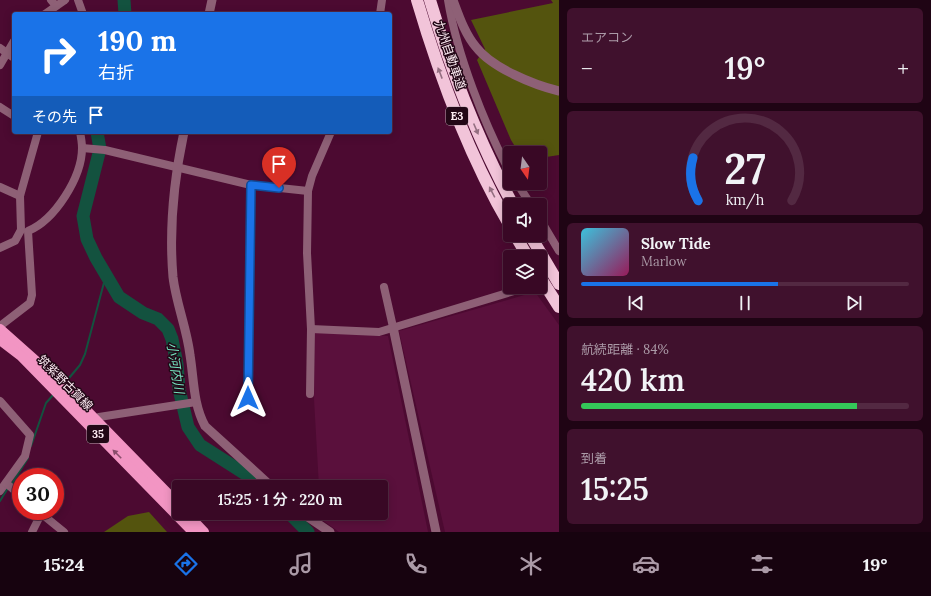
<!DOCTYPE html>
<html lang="ja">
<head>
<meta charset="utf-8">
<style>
  :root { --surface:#390825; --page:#40112d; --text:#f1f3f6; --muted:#ab9aa7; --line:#532942; --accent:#1a73e8 }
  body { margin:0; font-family:Lora,"Noto Sans JP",serif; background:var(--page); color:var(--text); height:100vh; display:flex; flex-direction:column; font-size:15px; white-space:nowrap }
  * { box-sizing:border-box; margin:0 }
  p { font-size:13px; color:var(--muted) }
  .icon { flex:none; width:22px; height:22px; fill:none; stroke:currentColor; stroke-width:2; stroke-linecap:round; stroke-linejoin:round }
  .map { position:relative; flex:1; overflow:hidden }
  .sheet { display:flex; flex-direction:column; gap:8px; padding:8px; background:#1f0414; width:372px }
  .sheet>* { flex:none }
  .top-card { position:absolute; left:12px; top:12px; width:380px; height:122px; border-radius:4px; box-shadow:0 2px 10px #0003,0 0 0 1px var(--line); background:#1a73e8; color:#fff; overflow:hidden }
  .needle { width:26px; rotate:166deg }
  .buttons { position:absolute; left:503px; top:146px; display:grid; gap:8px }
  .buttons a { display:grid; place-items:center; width:44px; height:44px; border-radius:4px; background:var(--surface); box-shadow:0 2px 10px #0003,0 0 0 1px var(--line); font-size:20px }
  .speed { position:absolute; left:12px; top:468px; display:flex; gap:8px; font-size:20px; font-weight:700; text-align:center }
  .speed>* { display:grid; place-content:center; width:52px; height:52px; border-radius:50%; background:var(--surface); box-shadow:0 2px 10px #0003,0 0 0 1px var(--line); line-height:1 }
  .speed .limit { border:6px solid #d22; background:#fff; color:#111 }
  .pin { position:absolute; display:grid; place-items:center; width:34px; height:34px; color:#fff; margin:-41px -17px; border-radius:50% 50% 50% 0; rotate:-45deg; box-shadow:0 0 4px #0007 }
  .pin .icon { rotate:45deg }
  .me { position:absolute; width:44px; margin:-22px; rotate:0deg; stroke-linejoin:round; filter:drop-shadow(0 0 3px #0008) }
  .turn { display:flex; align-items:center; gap:14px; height:84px; padding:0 20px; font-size:18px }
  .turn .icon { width:52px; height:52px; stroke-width:2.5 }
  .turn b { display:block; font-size:28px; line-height:34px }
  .then { display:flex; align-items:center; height:38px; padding:0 20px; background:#0003; gap:8px; font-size:15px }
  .big { font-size:30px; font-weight:600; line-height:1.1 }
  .sheet .tile { flex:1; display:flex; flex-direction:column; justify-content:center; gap:6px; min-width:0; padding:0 14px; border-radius:6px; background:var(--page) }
  .sheet .dial { align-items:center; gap:0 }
  .dial svg { height:104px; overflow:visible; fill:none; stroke:var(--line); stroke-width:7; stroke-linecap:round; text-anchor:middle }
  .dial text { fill:var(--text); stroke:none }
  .song { display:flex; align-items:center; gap:12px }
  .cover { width:48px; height:48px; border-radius:6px; background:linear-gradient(135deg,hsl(190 70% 55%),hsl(330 70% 35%)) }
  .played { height:4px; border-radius:2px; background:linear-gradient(90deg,var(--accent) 60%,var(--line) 60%) }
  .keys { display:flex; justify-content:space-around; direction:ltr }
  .heat { display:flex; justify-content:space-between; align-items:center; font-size:22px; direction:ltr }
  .charge { height:6px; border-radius:3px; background:linear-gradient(90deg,#34c759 84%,var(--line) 0) }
  .trip { position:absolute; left:172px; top:480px; width:216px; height:40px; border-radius:4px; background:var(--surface); box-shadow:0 2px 10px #0003,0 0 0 1px var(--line); font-weight:600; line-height:40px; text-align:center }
  .menu { display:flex; height:64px; justify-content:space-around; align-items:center; background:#17030f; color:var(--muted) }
  .menu .icon { width:28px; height:28px }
  .menu .current { color:var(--accent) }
  .menu b { font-size:18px; color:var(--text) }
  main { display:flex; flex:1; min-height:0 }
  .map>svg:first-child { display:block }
  .built { fill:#5a103c }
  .forest { fill:#54540e }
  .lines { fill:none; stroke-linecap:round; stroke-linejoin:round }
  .stream { stroke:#13523f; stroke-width:2 }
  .river { stroke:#13523f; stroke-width:13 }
  .minor { stroke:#8e6076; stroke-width:8 }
  .tertiary { stroke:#8e6076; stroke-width:9 }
  .primary { stroke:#f295c3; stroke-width:10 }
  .motorway { stroke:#f2c4d9; stroke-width:12 }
  .oneway { fill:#946f81 }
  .oneway2 { fill:#8a4e6c }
  .route-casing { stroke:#114b97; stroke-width:10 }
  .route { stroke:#1a73e8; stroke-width:7 }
  .labels { text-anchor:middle; stroke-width:3; stroke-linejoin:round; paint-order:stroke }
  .shield { fill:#220716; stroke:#bba7b1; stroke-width:1 }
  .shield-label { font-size:11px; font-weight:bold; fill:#fdecf3 }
  .street-label { font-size:12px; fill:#fdecf3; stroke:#220716 }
  .water-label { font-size:13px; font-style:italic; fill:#74e4bf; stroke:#220716 }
</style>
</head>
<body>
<main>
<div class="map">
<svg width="559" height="532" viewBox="0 0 559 532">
  <rect width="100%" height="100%" fill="#4c0a31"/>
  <g class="built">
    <path d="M535 292 559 325V532H445L399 331Z"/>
    <path d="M315 332 388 336 428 532H339L321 519V513H381V487H319L314 399Z"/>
  </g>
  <g class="forest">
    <path d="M551 0H559V155L540 158V153H519L511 140 477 60 485 49 471 20 553 3Z"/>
    <path d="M149 512 167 532H104L128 516Z"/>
  </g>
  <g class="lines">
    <g class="stream">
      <path d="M64 384 80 365 85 354 106 275"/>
      <path d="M31 446 46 403 54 394"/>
      <path d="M11 485 28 458"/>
      <path d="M0 501 8 488"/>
    </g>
    <g class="river">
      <path d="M124 0 125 14"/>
      <path d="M97 132 100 149 83 216 87 239 96 258 119 297 143 313 158 319 168 329 172 339 177 364 179 389 188 427 200 445 247 475 260 487"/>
      <path d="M289 513 308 532"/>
    </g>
    <g class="minor">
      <path d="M51 0 56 6"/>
      <path d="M78 0 83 14"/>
      <path d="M448 0C457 55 484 123 510 173"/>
      <path d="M45 14 65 0"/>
      <path d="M380 14 382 0"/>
      <path d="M0 48 14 58"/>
      <path d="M0 65 14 41"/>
      <path d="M0 107 14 116"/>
      <path d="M82 148 105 150 251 185 308 191"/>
      <path d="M517 183 531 205"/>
      <path d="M0 187 20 196"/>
      <path d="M540 219 559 251"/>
      <path d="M0 248 15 241 21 230 20 196 38 132"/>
      <path d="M384 287 393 327"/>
      <path d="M0 326 30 303 32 295 28 231C55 220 82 177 82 148 82 142 81 137 80 132"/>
      <path d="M311 329 379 332 524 288"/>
      <path d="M310 394 311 329 307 253 308 191 312 176 331 132"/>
      <path d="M248 398 251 185"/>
      <path d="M0 401 30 435 25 456 0 491"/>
      <path d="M95 420 99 417 196 402"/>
      <path d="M6 483 21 496"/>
      <path d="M38 511 64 532"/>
      <path d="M32 532 41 514"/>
    </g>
    <g class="tertiary">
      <path d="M453 0C459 16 465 34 476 47 492 68 534 85 559 91"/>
      <path d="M209 14 212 0"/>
      <path d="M184 132C174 179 169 230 173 277 176 303 187 329 190 355 194 379 193 404 205 426L272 487"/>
      <path d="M393 327 436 532"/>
      <path d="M302 513 330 532"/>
    </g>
    <g class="primary">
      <path d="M0 329 54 377 179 505"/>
      <path d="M0 340 21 356 193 532"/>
      <path d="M186 513 204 532"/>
    </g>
    <g class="motorway">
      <path d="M417 0C440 78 469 156 510 226"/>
      <path d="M430 0C451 71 478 140 513 205"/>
      <path d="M515 235 528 257"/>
      <path d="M530 235 559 284"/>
      <path d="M540 277 559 307"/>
    </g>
  </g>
  <defs><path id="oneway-solid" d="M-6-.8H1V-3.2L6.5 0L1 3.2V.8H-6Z"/></defs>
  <g class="oneway">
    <use href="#oneway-solid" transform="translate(440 73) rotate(-111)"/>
    <use href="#oneway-solid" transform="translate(476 129) rotate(67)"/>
    <use href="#oneway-solid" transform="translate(492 192) rotate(-118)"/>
  </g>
  <use class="oneway2" href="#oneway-solid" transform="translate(117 454) rotate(-135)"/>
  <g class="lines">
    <g class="route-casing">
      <path id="route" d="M248 398 251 185 279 188"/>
    </g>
    <use href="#route" class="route"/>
  </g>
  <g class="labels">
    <g class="shield">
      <rect x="446" y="107" width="22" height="18" rx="3"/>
      <rect x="87" y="425" width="22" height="18" rx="3"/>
    </g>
    <g class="shield-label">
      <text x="457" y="120">E3</text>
      <text x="98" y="438">35</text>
    </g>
    <g class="street-label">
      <text transform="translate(450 55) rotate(71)" y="4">九州自動車道</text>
      <text transform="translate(65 383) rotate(45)" y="4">筑紫野古賀線</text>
    </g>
    <g class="water-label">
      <text transform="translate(176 368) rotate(81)" y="5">小河内川</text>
    </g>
  </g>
</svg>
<div class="buttons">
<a><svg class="needle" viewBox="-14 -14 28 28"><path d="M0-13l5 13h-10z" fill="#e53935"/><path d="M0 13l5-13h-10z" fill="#ab9aa7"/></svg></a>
<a><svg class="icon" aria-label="sound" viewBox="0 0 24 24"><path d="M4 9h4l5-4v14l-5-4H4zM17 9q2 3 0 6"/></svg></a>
<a><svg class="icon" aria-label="layers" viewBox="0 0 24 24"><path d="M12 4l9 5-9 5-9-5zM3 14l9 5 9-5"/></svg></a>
</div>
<div class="speed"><div class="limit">30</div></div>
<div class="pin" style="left:279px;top:188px;background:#d93025"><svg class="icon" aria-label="arrive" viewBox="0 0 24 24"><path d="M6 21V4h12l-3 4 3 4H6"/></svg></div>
<svg class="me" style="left:248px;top:398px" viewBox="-20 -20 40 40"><path d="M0-17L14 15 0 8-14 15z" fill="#1a73e8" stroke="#fff" stroke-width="4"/></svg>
<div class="trip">15:25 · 1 分 · 220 m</div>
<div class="top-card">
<div class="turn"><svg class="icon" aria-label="right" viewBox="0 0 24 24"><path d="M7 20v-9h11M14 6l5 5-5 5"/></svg><div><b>190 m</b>右折</div></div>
<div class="then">その先<svg class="icon" aria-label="arrive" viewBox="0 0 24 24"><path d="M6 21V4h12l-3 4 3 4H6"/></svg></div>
</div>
</div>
<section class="sheet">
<div class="tile"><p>エアコン</p>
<div class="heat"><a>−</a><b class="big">19°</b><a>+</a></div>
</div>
<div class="tile dial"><svg viewBox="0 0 100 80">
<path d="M14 69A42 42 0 1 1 86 69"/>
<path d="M14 69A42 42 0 0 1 10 36" stroke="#1a73e8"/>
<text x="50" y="56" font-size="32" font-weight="700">27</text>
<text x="50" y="72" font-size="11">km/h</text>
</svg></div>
<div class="tile">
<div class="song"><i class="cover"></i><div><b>Slow Tide</b><p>Marlow</p></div></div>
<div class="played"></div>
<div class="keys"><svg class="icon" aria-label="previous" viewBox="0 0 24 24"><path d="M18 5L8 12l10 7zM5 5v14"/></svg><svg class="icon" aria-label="pause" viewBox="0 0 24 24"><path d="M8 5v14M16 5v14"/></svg><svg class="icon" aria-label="next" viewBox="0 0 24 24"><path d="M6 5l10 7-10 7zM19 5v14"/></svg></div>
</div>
<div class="tile"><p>航続距離 · 84%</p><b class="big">420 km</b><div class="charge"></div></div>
<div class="tile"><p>到着</p><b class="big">15:25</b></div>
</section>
</main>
<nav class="menu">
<b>15:24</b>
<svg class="icon current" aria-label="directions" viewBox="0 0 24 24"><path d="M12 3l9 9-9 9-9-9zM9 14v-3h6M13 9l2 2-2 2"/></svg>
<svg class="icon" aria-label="music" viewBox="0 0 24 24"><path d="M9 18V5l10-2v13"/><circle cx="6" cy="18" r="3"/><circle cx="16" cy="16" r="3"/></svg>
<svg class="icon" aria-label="phone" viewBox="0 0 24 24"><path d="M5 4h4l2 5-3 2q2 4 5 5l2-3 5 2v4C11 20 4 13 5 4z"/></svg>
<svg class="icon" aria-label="climate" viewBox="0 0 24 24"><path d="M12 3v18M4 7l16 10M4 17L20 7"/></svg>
<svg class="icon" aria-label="car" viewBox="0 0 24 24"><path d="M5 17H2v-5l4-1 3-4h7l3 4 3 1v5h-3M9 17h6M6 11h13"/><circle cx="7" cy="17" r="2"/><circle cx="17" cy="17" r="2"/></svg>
<svg class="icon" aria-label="filters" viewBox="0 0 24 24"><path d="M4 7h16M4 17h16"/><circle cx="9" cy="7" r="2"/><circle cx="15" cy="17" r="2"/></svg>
<b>19°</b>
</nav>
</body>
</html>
